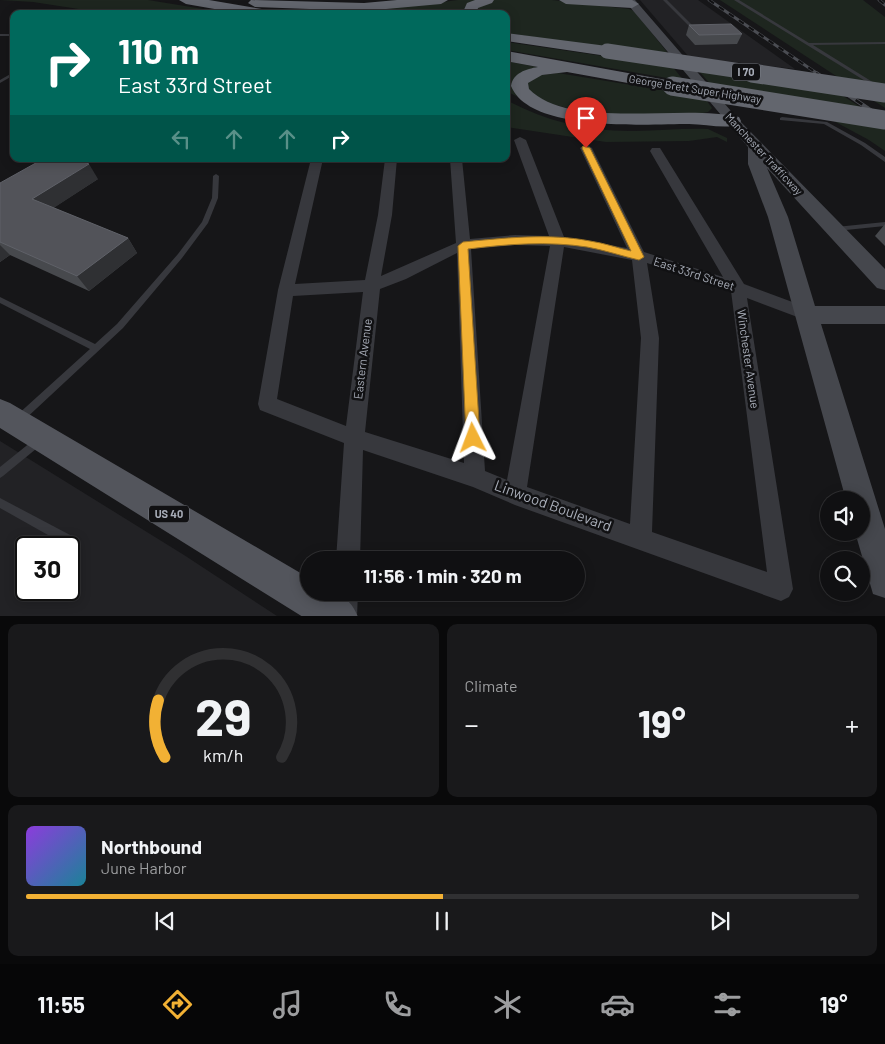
<!DOCTYPE html>
<html lang="en">
<head>
<meta charset="utf-8">
<style>
  :root { --surface:#101012; --page:#19191b; --text:#f1f3f6; --muted:#9c9d9f; --line:#303032; --accent:#f2b134 }
  body { margin:0; font-family:Barlow,sans-serif; background:var(--page); color:var(--text); height:100vh; display:flex; flex-direction:column; font-size:19px; white-space:nowrap }
  * { box-sizing:border-box; margin:0 }
  p { font-size:16px; color:var(--muted) }
  .icon { flex:none; width:28px; height:28px; fill:none; stroke:currentColor; stroke-width:2; stroke-linecap:round; stroke-linejoin:round }
  .map { position:relative; height:616px; overflow:hidden }
  .side { display:flex; flex-direction:column; gap:8px; padding:8px; background:#09090a; flex:1 }
  .side>* { flex:none }
  .hud { position:absolute; left:10px; top:10px; width:500px; height:152px; border-radius:10px; box-shadow:0 2px 12px #0003,0 0 0 1px var(--line); background:#00695c; color:#fff; overflow:hidden }
  .fabs { position:absolute; left:820px; top:491px; display:grid; gap:10px }
  .fabs a { display:grid; place-items:center; width:50px; height:50px; border-radius:50%; background:var(--surface); box-shadow:0 2px 12px #0003,0 0 0 1px var(--line); font-size:25px }
  .speed { position:absolute; left:15px; top:536px; display:flex; gap:10px; font-size:25px; font-weight:700; text-align:center }
  .speed>* { display:grid; place-content:center; width:65px; height:65px; border-radius:50%; background:var(--surface); box-shadow:0 2px 12px #0003,0 0 0 1px var(--line); line-height:1 }
  .speed .limit { border:2px solid #111; border-radius:8px; background:#fff; color:#111 }
  .pin { position:absolute; display:grid; place-items:center; width:42px; height:42px; color:#fff; margin:-51px -21px; border-radius:50% 50% 50% 0; rotate:-45deg; box-shadow:0 0 5px #0007 }
  .pin .icon { rotate:45deg }
  .me { position:absolute; width:55px; margin:-28px; rotate:357deg; stroke-linejoin:round; filter:drop-shadow(0 0 4px #0008) }
  .turn { display:flex; align-items:center; gap:18px; height:105px; padding:0 25px; font-size:22px }
  .turn .icon { width:65px; height:65px; stroke-width:2.5 }
  .turn b { display:block; font-size:35px; line-height:42px }
  .lanes { display:flex; align-items:center; height:48px; padding:0 25px; background:#0003; justify-content:center; gap:25px; direction:ltr }
  .lanes .off { opacity:.35 }
  .big { font-size:38px; font-weight:700; line-height:1.1 }
  .side .widget { flex:1; display:flex; flex-direction:column; justify-content:center; gap:8px; min-width:0; padding:0 18px; border-radius:10px; background:var(--page) }
  .side .dial { align-items:center; gap:0 }
  .dial svg { height:130px; overflow:visible; fill:none; stroke:var(--line); stroke-width:7; stroke-linecap:round; text-anchor:middle }
  .dial text { fill:var(--text); stroke:none }
  .song { display:flex; align-items:center; gap:15px }
  .cover { width:60px; height:60px; border-radius:8px; background:linear-gradient(135deg,hsl(270 70% 55%),hsl(190 70% 35%)) }
  .played { height:5px; border-radius:2px; background:linear-gradient(90deg,var(--accent) 50%,var(--line) 50%) }
  .keys { display:flex; justify-content:space-around; direction:ltr }
  .heat { display:flex; justify-content:space-between; align-items:center; font-size:28px; direction:ltr }
  .side .tiles { flex:1; display:grid; gap:8px; grid-template-columns:1fr 1fr }
  .widget:last-child { grid-column:span 2 }
  .trip { position:absolute; left:300px; top:551px; width:285px; height:50px; border-radius:25px; background:var(--surface); box-shadow:0 2px 12px #0003,0 0 0 1px var(--line); font-weight:700; line-height:50px; text-align:center }
  .tabs { display:flex; height:80px; justify-content:space-around; align-items:center; background:#060607; color:var(--muted) }
  .tabs .icon { width:35px; height:35px }
  .tabs .on { color:var(--accent) }
  .tabs b { font-size:22px; color:var(--text) }
  .map>svg:first-child { display:block }
  .built { fill:#222225; fill-rule:evenodd }
  .green { fill:#1e261f }
  .lines { fill:none; stroke-linecap:round; stroke-linejoin:round }
  .service { fill:#37383d; fill-rule:evenodd }
  .minor { fill:#37383d; fill-rule:evenodd }
  .secondary { fill:#45474d; fill-rule:evenodd }
  .primary { fill:#53555c; fill-rule:evenodd }
  .motorway { fill:#63666e; fill-rule:evenodd }
  .rail-far1-casing { stroke:#4a4c52; stroke-width:3 }
  .rail-casing { stroke:#4a4c52; stroke-width:4 }
  .rail-far1 { stroke:#111113; stroke-width:2; stroke-dasharray:6; stroke-linecap:butt }
  .rail { stroke:#111113; stroke-width:2.5; stroke-dasharray:8; stroke-linecap:butt }
  .motorway-bridge-far1 { stroke:#63666e; stroke-width:15 }
  .motorway-bridge { stroke:#63666e; stroke-width:19 }
  .wall { fill:#47494d }
  .shaded-wall { fill:#2f3033 }
  .building { fill:#525359; stroke:#5f6168 }
  .route { fill:#f2b134; stroke:#9d7322 }
  .labels { text-anchor:middle; stroke-width:5; stroke-linejoin:round; paint-order:stroke }
  .shield { fill:#111113; stroke:#7b7e86; stroke-width:1 }
  .shield-label { font-size:11px; font-weight:bold; fill:#a8adb8 }
  .far-street-label { font-size:11px; fill:#a8adb8; stroke:#111113 }
  .street-label { font-size:12px; fill:#a8adb8; stroke:#111113 }
  .near-street-label { font-size:15px; fill:#a8adb8; stroke:#111113 }
</style>
</head>
<body>
<div class="map">
<svg width="885" height="617" viewBox="0 0 885 617">
  <rect width="100%" height="100%" fill="#161618"/>
  <g class="built">
    <path d="M640 0H698L795 69 689 57Z"/>
    <path d="M0 441 184 555 277 616H0ZM26 548H69V590H26Z"/>
  </g>
  <g class="green">
    <path d="M0 0H148L234 14H111L33 2Z"/>
    <path d="M458 0H478L466 6 461 14H348L305 7 434 3Z"/>
    <path d="M493 0H552L629 9 634 11 671 57 506 33V14H472L473 10Z"/>
    <path d="M720 0H863L885 17V108Z"/>
    <path d="M506 42 672 66 684 81 506 50Z"/>
    <path d="M506 61 543 68 514 89 517 96 522 99 506 91Z"/>
    <path d="M698 70 837 92 865 110 712 86Z"/>
    <path d="M558 73 704 97 712 108 708 112 699 114H590L548 103 529 93 527 82 535 76Z"/>
    <path d="M506 100C547 122 590 132 635 131 660 131 684 128 708 129L727 138V142L717 137 689 141 606 142 506 127Z"/>
    <path d="M830 119 885 128V151L869 140Z"/>
  </g>
  <g class="lines">
    <g class="service">
      <path d="M663 0H667L692 25V27H690Z"/>
      <path d="M734 0H739L809 43 885 42V44L813 45 879 86 875 87Z"/>
      <rect x="0" y="34" width="14" height="2"/>
      <path d="M14 72V75L0 83V80Z"/>
      <path d="M782 117 827 122 865 143 885 157V162L861 145 824 124 780 120V118Z"/>
      <path d="M216 174 219 176 218 198 208 223 182 258 123 328 22 422 19 423 16 422 15 419 16 416 90 349 0 303V297L95 344 117 324 178 254 202 222 212 198 213 176Z"/>
      <path d="M885 222V226L836 231 833 229 836 227Z"/>
      <path d="M39 437 42 438 44 441 42 444 3 476 0 478V467L36 438Z"/>
      <path d="M0 498 72 536 73 540 72 544 68 545 64 544 0 508Z"/>
    </g>
    <g class="minor">
      <path d="M520 137 526 140 564 237 627 248 580 148 586 144 592 148 644 252 723 277 650 151 652 148H660L744 284 814 310 816 315 814 320 808 321 747 298 793 589 789 597 781 601 515 505 473 487 363 450 360 560H336L344 443 260 410 258 404 278 290 311 159H323L295 284 365 280 378 215 385 159H397L392 215 381 276 456 243 450 159H462L470 239 515 235 549 236 514 140ZM515 245 550 246 507 480 485 471 471 249ZM564 247 632 260 641 338 630 524 527 487ZM457 253 464 463 365 432 380 289 406 279ZM647 263 731 291 767 572 652 532 659 338ZM363 292 346 426 277 399 293 296Z"/>
      <path d="M334 592H358L357 617H333Z"/>
    </g>
    <path class="secondary" d="M624 0H635L737 118 885 269V290L877 288 767 168 788 217 815 306H885V324H821L885 529V598L873 594 855 532H861V500H846L768 217 748 164V147Z"/>
    <path class="primary" d="M0 399 10 403 309 578V592C333 592 348 592 358 617H303L0 428Z"/>
    <g class="motorway">
      <path d="M179 0H209L268 10 275 14H243L186 4Z"/>
      <path d="M251 0 364 3 397 0H448L441 4 364 11 255 7 248 3Z"/>
      <path d="M475 0H494L492 3 478 8 476 14H462L467 3Z"/>
      <path d="M559 0H632L639 4 632 8 566 4Z"/>
      <path d="M506 33 607 46 612 48 615 51 612 54 607 56 506 41Z"/>
      <path d="M506 51 672 81 678 82 681 86 678 90 672 91 567 72 542 75 528 83 529 89C570 131 683 103 739 117L741 121 739 125C723 129 705 124 689 124 648 124 530 133 511 86 513 73 526 69 538 67L506 61Z"/>
    </g>
    <g class="rail-far1-casing">
      <g id="rail-far1">
        <path d="M709 0 818 74"/>
        <path d="M879 0 885 5"/>
      </g>
    </g>
    <g class="rail-casing">
      <path id="rail" d="M816 73 885 120"/>
    </g>
    <use href="#rail-far1" class="rail-far1"/>
    <use href="#rail" class="rail"/>
    <path class="motorway-bridge-far1" d="M607 51 761 74"/>
    <g class="motorway-bridge">
      <path d="M752 73 885 93"/>
      <path d="M672 86 885 120"/>
    </g>
  </g>
  <g class="wall">
    <path d="M689 25 742 34 737 44 695 45 686 35Z"/>
    <path d="M98 179 53 208 128 238 137 253 89 291 10 255 0 262V183Z"/>
    <path d="M885 224V246L875 236Z"/>
  </g>
  <g class="shaded-wall">
    <path d="M89 164 98 179 43 215 32 199Z"/>
    <path d="M128 238 137 253 89 291 77 276Z"/>
    <path d="M0 245 10 255 0 262Z"/>
  </g>
  <g class="building">
    <path d="M731 24 742 34 699 35 689 25Z"/>
    <path d="M43 159H74L89 164 32 199 128 238 77 276 0 242V183Z"/>
  </g>
  <path class="route" d="M583 146 590 148 644 257 639 260C622 256 604 250 587 247 548 241 508 244 468 249L480 438 478 443 473 445 468 443 466 438 458 246 463 242C505 238 549 233 590 241 604 243 618 248 631 251L582 148Z"/>
  <g class="labels">
    <g class="shield">
      <rect x="732" y="63.5" width="28" height="17" rx="4"/>
      <rect x="149" y="505.5" width="40" height="17" rx="4"/>
    </g>
    <g class="shield-label">
      <text x="746" y="76">I 70</text>
      <text x="169" y="518">US 40</text>
    </g>
    <g class="far-street-label">
      <text transform="translate(695 89) rotate(9)" y="4">George Brett Super Highway</text>
      <text transform="translate(764 154) rotate(47)" y="4">Manchester Trafficway</text>
    </g>
    <g class="street-label">
      <text transform="translate(694 274) rotate(18)" y="4">East 33rd Street</text>
      <text transform="translate(363 359) rotate(-83)" y="4">Eastern Avenue</text>
      <text transform="translate(748 359) rotate(82)" y="4">Winchester Avenue</text>
    </g>
    <g class="near-street-label">
      <text transform="translate(553 506) rotate(20)" y="5">Linwood Boulevard</text>
    </g>
  </g>
</svg>
<div class="fabs">
<a><svg class="icon" aria-label="sound" viewBox="0 0 24 24"><path d="M4 9h4l5-4v14l-5-4H4zM17 9q2 3 0 6"/></svg></a>
<a><svg class="icon" aria-label="search" viewBox="0 0 24 24"><circle cx="10" cy="10" r="6"/><path d="M15 15l6 6"/></svg></a>
</div>
<div class="speed"><div class="limit">30</div></div>
<div class="pin" style="left:586px;top:148px;background:#d93025"><svg class="icon" aria-label="arrive" viewBox="0 0 24 24"><path d="M6 21V4h12l-3 4 3 4H6"/></svg></div>
<svg class="me" style="left:473px;top:438px" viewBox="-20 -20 40 40"><path d="M0-17L14 15 0 8-14 15z" fill="#f2b134" stroke="#fff" stroke-width="4"/></svg>
<div class="trip">11:56 · 1 min · 320 m</div>
<div class="hud">
<div class="turn"><svg class="icon" aria-label="right" viewBox="0 0 24 24"><path d="M7 20v-9h11M14 6l5 5-5 5"/></svg><div><b>110 m</b>East 33rd Street</div></div>
<div class="lanes"><svg class="icon off" aria-label="left" viewBox="0 0 24 24"><path d="M17 20v-9H6M10 6l-5 5 5 5"/></svg><svg class="icon off" aria-label="ahead" viewBox="0 0 24 24"><path d="M12 20V5M6 11l6-6 6 6"/></svg><svg class="icon off" aria-label="ahead" viewBox="0 0 24 24"><path d="M12 20V5M6 11l6-6 6 6"/></svg><svg class="icon" aria-label="right" viewBox="0 0 24 24"><path d="M7 20v-9h11M14 6l5 5-5 5"/></svg></div>
</div>
</div>
<section class="side">
<div class="tiles">
<div class="widget dial"><svg viewBox="0 0 100 80">
<path d="M14 69A42 42 0 1 1 86 69"/>
<path d="M14 69A42 42 0 0 1 10 34" stroke="#f2b134"/>
<text x="50" y="56" font-size="32" font-weight="700">29</text>
<text x="50" y="72" font-size="11">km/h</text>
</svg></div>
<div class="widget"><p>Climate</p>
<div class="heat"><a>−</a><b class="big">19°</b><a>+</a></div>
</div>
<div class="widget">
<div class="song"><i class="cover"></i><div><b>Northbound</b><p>June Harbor</p></div></div>
<div class="played"></div>
<div class="keys"><svg class="icon" aria-label="previous" viewBox="0 0 24 24"><path d="M18 5L8 12l10 7zM5 5v14"/></svg><svg class="icon" aria-label="pause" viewBox="0 0 24 24"><path d="M8 5v14M16 5v14"/></svg><svg class="icon" aria-label="next" viewBox="0 0 24 24"><path d="M6 5l10 7-10 7zM19 5v14"/></svg></div>
</div>
</div>
</section>
<nav class="tabs">
<b>11:55</b>
<svg class="icon on" aria-label="directions" viewBox="0 0 24 24"><path d="M12 3l9 9-9 9-9-9zM9 14v-3h6M13 9l2 2-2 2"/></svg>
<svg class="icon" aria-label="music" viewBox="0 0 24 24"><path d="M9 18V5l10-2v13"/><circle cx="6" cy="18" r="3"/><circle cx="16" cy="16" r="3"/></svg>
<svg class="icon" aria-label="phone" viewBox="0 0 24 24"><path d="M5 4h4l2 5-3 2q2 4 5 5l2-3 5 2v4C11 20 4 13 5 4z"/></svg>
<svg class="icon" aria-label="climate" viewBox="0 0 24 24"><path d="M12 3v18M4 7l16 10M4 17L20 7"/></svg>
<svg class="icon" aria-label="car" viewBox="0 0 24 24"><path d="M5 17H2v-5l4-1 3-4h7l3 4 3 1v5h-3M9 17h6M6 11h13"/><circle cx="7" cy="17" r="2"/><circle cx="17" cy="17" r="2"/></svg>
<svg class="icon" aria-label="filters" viewBox="0 0 24 24"><path d="M4 7h16M4 17h16"/><circle cx="9" cy="7" r="2"/><circle cx="15" cy="17" r="2"/></svg>
<b>19°</b>
</nav>
</body>
</html>
